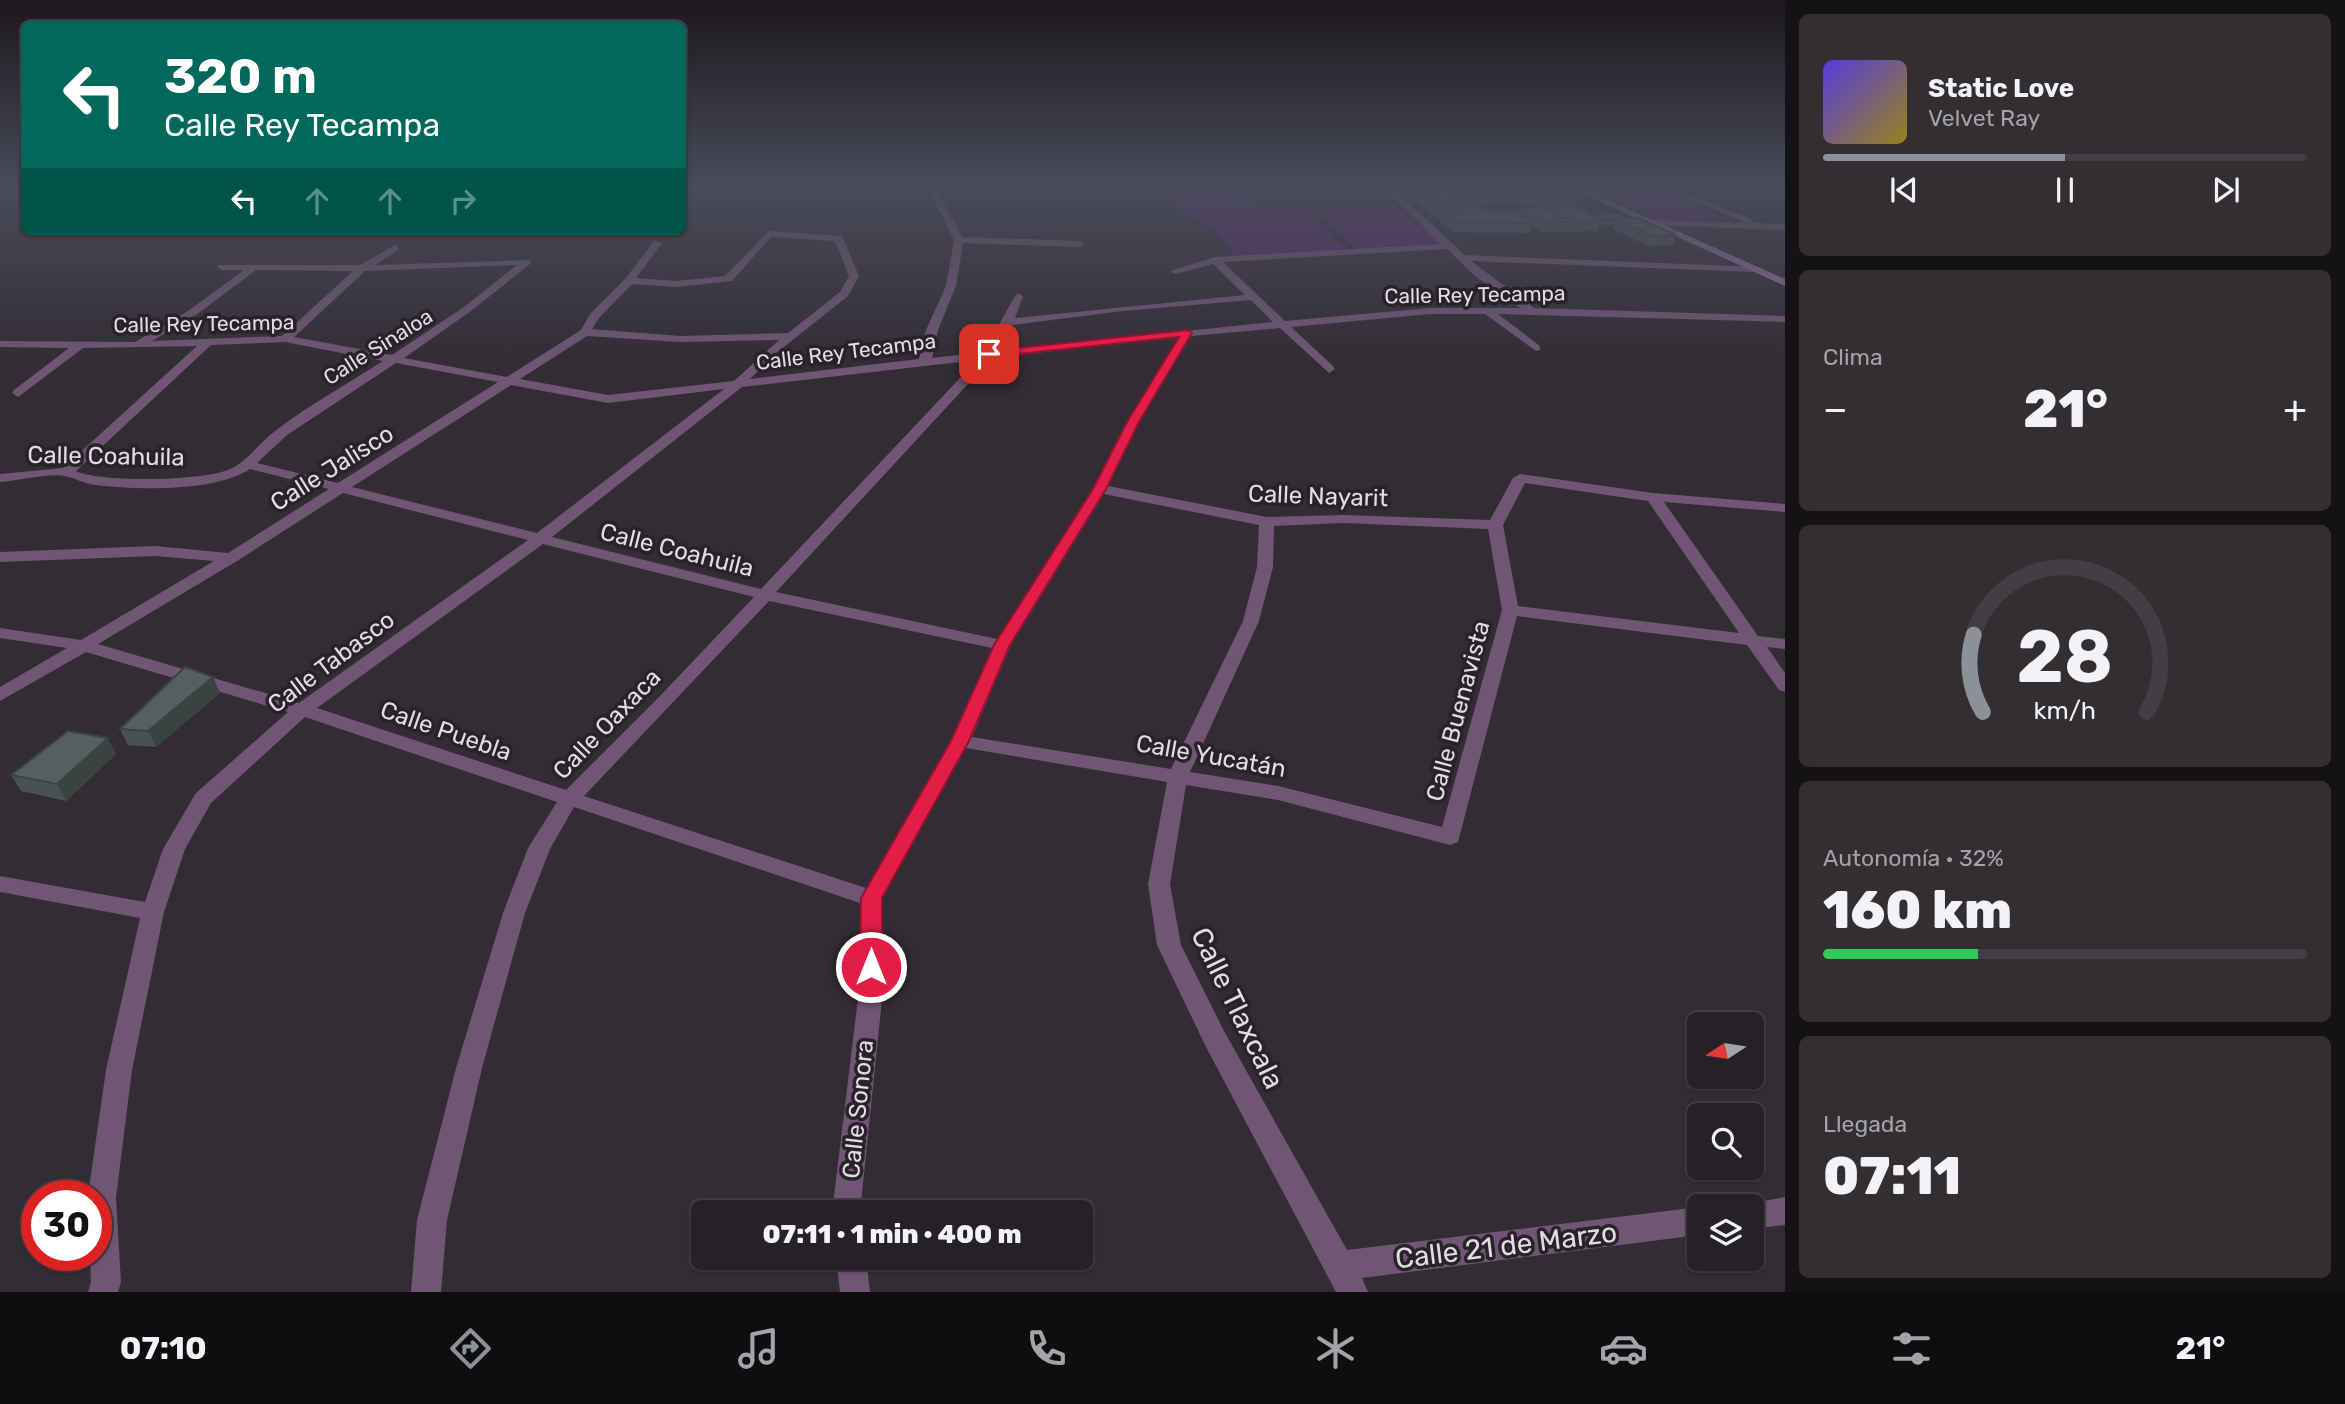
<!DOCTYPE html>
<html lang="es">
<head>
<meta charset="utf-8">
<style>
  :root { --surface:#262126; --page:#322e32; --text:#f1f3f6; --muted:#a4a3a7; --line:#423e43; --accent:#8c9099 }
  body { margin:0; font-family:Rubik,sans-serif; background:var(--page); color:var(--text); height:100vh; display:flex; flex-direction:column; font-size:26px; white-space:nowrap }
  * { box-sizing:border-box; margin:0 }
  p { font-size:23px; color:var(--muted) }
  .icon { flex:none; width:38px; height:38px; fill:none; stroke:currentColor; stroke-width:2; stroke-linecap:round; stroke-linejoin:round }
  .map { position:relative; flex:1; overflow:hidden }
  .panel { display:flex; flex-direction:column; gap:14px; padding:14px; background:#151215; width:560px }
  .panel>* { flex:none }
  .top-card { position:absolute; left:21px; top:21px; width:665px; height:214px; border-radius:10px; box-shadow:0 2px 5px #0004,0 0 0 2px var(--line); background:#00695c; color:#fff; overflow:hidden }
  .needle { width:46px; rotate:258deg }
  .controls { position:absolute; left:1687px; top:1012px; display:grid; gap:14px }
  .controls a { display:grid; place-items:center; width:77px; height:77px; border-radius:10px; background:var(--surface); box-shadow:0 2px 5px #0004,0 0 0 2px var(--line); font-size:35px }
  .speed { position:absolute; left:21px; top:1180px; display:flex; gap:14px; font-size:35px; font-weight:700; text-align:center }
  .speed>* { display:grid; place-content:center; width:91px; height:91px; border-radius:50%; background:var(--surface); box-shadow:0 2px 5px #0004,0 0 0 2px var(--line); line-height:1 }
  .speed .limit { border:10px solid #d22; background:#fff; color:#111 }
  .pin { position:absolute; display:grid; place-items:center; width:60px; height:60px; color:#fff; margin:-30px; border-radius:14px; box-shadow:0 4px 10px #0006 }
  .me { position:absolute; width:77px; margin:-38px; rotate:0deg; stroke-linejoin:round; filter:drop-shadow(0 0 5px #0008) }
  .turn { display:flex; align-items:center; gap:24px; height:147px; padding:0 28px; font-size:32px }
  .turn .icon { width:91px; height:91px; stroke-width:2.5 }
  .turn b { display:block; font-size:49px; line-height:60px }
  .lanes { display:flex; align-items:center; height:66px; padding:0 28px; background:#0003; justify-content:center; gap:35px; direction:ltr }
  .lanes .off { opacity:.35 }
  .big { font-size:52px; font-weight:800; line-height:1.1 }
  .panel .card { flex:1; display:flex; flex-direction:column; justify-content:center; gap:10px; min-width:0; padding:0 24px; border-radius:10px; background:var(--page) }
  .panel .dial { align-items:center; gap:0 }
  .dial svg { height:182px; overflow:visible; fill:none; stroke:var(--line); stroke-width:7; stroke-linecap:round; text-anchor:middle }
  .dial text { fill:var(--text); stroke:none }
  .song { display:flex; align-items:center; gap:21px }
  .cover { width:84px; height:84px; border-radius:10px; background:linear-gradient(135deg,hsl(250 70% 55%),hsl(50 70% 35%)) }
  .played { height:7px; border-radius:4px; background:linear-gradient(90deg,var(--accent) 50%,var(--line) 50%) }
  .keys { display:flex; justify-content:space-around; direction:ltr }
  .heat { display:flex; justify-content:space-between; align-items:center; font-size:38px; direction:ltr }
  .charge { height:10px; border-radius:5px; background:linear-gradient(90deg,#34c759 32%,var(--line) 0) }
  .trip { position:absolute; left:691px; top:1200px; width:402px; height:70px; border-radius:10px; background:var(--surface); box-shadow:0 2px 5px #0004,0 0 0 2px var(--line); font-weight:800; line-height:70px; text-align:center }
  .tabs { display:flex; height:112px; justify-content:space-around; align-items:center; background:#0f0d0f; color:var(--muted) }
  .tabs .icon { width:49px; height:49px }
  .tabs .current { color:var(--accent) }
  .tabs b { font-size:32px; color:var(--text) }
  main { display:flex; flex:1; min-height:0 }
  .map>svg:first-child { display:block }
  .green { fill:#5c2465 }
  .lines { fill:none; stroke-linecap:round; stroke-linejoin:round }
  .street { fill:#705674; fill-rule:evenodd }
  .secondary { fill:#946b9a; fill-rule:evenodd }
  .wall { fill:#475352; fill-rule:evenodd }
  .shaded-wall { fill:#3a4342 }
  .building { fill:#53605f; stroke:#3a4342; stroke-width:2 }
  .route { fill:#e11d48; stroke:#92132f; stroke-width:2 }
  .labels { text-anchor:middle; stroke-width:7; stroke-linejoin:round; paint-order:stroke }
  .far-street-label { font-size:21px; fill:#e1dde2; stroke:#282229 }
  .street-label { font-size:24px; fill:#e1dde2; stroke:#282229 }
  .near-street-label { font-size:28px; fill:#e1dde2; stroke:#282229 }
</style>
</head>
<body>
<main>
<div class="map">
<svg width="1785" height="1292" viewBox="0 0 1785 1292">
  <rect width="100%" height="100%" fill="#322c33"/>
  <g class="green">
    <path d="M1164 185H1241L1245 187 1218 188 1227 196H1247L1260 205 1301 206 1350 251 1235 256C1228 248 1221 236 1213 230 1194 215 1170 212 1164 185Z"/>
    <path d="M1660 190 1711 212 1719 218 1658 220 1601 194Z"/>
    <path d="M1395 205 1450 249H1356L1310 206Z"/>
  </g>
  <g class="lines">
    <g class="street">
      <path d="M927 185H935L962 237 1080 241 1085 244 1080 247 963 243 956 286 938 330 932 358 984 352C991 342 1013 296 1018 293L1023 296 1015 318 1245 295 1213 264 1175 274 1170 271 1215 257 1441 244 1380 185H1389L1465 255 1759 267V271L1755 272 1471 261 1534 308 1785 316V322L1498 314 1540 346V350L1536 351 1485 314H1430L1291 327 1333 366 1335 369 1329 373 1280 328 1191 336 1139 422 1108 486 1267 517 1343 515 1490 520 1513 478 1520 474 1653 493 1785 504V512L1664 502 1758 636 1785 639V649L1767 647 1785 673V692L1779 690 1747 645 1517 616 1458 842 1450 845 1278 800 1186 785 1170 884 1181 945 1224 1031 1347 1250 1699 1207V1235L1362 1278 1368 1292H1336L1206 1047 1157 945 1148 884 1167 782 966 748 882 898 883 990 860 1213H832L859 990 860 903 574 807 550 849 525 913 482 1068 447 1220 441 1292H411L417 1220 456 1068 503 913 528 848 557 802 305 717 211 803 185 849 164 912 132 1070 116 1198 121 1282 118 1292H88L91 1282 90 1255H96V1195H88L106 1070 140 918 0 892V876L145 902 163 849 196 793 288 712 86 652 0 701V687L67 648 0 638V628L81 640 214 561 155 556 0 562V552L155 546 228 553 329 489 250 469C215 492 137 490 96 485 85 484 75 478 65 476 49 473 17 481 0 482V474L63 468 197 346 83 348 18 397 12 393 14 390 69 348 0 347V341L135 342 188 311 244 270H222L217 267 219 265H360L395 245 398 246V250L375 265 530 260V264L471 311 404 358 507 377 581 330 590 314 625 279 654 241 662 243 636 278 676 281 725 276 769 231 842 236 859 276 848 296 775 354 750 379 919 359 926 330 946 286 954 240ZM771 237 835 241 849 276 840 292 788 333 680 336 592 329 599 318 632 284 676 287 732 281ZM1447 249 1475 276 1520 308H1430L1285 321 1223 262ZM517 265 464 307 392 355 294 337 365 271ZM256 270 353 271 282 336 152 341 196 315ZM1251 300 1273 322 997 351 1012 325 1123 311ZM587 336 680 342 779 340 734 381 608 395 520 379ZM1179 337 1127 422 1093 489 997 639 776 592 992 358ZM285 342 383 361C347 384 309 405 275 431 259 443 248 461 230 469 206 481 100 483 76 471L211 345ZM977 360 761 589 552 537 742 387ZM396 363 498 382 338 483 257 463 287 435ZM511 385 608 403 724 389 537 533 352 487ZM1525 483 1648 501 1739 633 1518 606 1503 525ZM343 493 528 540 299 703 98 644 237 561ZM1104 494 1259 525 1257 567 1243 621 1171 769 972 737 1011 645ZM1343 523 1488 529 1502 610 1442 827 1278 786 1190 772 1259 621 1273 567 1274 526ZM543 544 754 597 660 696 566 790 317 708ZM769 601 992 648 950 741 866 888 584 796Z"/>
      <path d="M1652 185H1663L1752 219 1751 223 1785 224V230L1650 225 1653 220 1747 223Z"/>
      <path d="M1712 185H1785V188L1716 187Z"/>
      <path d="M1785 1197V1225L1752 1229V1206L1742 1205Z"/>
      <path d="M836 1258H866L870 1292H840Z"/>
    </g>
    <path class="secondary" d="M1564 185H1574L1785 279V286Z"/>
  </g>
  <g class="wall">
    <path d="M1411 185H1436L1439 187V185H1550L1576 201 1574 207 1593 217V215L1628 219 1676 235 1673 245 1649 246 1613 229 1614 225H1602L1600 224 1598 231 1543 232 1532 226 1530 233 1453 232 1440 224 1441 219H1438L1409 196ZM1461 203H1538L1553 212V213L1522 208 1520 215 1491 213 1462 207 1463 204Z"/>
    <path d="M220 693 156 747 128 745 120 729Z"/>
    <path d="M116 754 66 801 21 791 11 775Z"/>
  </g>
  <g class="shaded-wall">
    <path d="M213 677 220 693 156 747 148 731Z"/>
    <path d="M108 738 116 754 66 801 57 784Z"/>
  </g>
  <g class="building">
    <path d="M1416 185H1436L1463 204H1442Z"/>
    <path d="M1444 185H1550L1576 201H1563L1543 189H1450Z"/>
    <path d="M1462 207H1482L1491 213 1516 212 1533 223 1455 222 1442 214 1470 213Z"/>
    <path d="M1543 207 1560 218H1572L1555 207H1576L1601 221 1546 222 1522 208Z"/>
    <path d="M1619 214 1628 219 1604 220 1593 215Z"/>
    <path d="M1639 218 1676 235 1653 236 1616 219Z"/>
    <path d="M185 667 213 677 148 731 120 729Z"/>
    <path d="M68 731 108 738 57 784 11 775Z"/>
  </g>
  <linearGradient id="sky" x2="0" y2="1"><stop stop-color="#1c181c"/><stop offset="0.51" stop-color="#494b5b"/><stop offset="1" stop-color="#494b5b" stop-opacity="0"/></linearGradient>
  <rect width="1785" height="366" fill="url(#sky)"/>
  <path class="route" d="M1187 330 1192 333 1139 422 1106 489 1010 645 969 741 882 898V967L879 973 871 976 863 973 860 967 861 898 951 741 994 645 1093 489 1127 422 1179 337 989 357 983 354 989 351Z"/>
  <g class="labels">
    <g class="far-street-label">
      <text transform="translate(1475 295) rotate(-1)" y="7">Calle Rey Tecampa</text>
      <text transform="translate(204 324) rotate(-1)" y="7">Calle Rey Tecampa</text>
      <text transform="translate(378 347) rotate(-32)" y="7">Calle Sinaloa</text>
      <text transform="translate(846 352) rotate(-7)" y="7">Calle Rey Tecampa</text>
    </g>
    <g class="street-label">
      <text transform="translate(106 456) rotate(1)" y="8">Calle Coahuila</text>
      <text transform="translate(332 468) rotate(-32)" y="8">Calle Jalisco</text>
      <text transform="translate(1318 496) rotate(2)" y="8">Calle Nayarit</text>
      <text transform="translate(677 550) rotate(14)" y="8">Calle Coahuila</text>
      <text transform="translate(331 662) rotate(-37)" y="8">Calle Tabasco</text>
      <text transform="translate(1458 711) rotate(-75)" y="8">Calle Buenavista</text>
      <text transform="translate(607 724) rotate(-46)" y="8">Calle Oaxaca</text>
      <text transform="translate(446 731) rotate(19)" y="8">Calle Puebla</text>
      <text transform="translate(1211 756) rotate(10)" y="8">Calle Yucatán</text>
      <text transform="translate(858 1109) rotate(-84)" y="8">Calle Sonora</text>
    </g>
    <g class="near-street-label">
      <text transform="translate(1238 1008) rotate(64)" y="10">Calle Tlaxcala</text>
      <text transform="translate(1506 1245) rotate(-7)" y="10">Calle 21 de Marzo</text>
    </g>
  </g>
</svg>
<div class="controls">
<a><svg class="needle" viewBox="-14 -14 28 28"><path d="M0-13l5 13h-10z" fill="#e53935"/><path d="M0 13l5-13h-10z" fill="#a4a3a7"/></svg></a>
<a><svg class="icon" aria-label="search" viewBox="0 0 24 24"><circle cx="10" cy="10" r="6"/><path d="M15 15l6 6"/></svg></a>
<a><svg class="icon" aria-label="layers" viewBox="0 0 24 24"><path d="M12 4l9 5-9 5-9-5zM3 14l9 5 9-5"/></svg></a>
</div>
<div class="speed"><div class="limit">30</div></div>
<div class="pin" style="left:989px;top:354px;background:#d93025"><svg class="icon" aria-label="arrive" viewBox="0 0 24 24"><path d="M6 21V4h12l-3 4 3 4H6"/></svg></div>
<svg class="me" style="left:871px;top:967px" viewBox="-20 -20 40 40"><circle r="17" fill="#e11d48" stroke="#fff" stroke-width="3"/><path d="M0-11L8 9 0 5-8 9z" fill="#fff"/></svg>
<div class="trip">07:11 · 1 min · 400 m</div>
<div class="top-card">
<div class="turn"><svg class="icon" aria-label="left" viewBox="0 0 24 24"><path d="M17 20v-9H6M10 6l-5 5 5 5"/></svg><div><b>320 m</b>Calle Rey Tecampa</div></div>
<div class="lanes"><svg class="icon" aria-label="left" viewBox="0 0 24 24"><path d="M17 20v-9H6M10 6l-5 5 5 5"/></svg><svg class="icon off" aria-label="ahead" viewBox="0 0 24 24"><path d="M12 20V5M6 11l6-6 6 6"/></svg><svg class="icon off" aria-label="ahead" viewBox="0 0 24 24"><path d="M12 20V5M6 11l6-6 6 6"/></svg><svg class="icon off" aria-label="right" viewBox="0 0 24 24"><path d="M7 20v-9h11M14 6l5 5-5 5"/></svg></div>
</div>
</div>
<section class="panel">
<div class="card">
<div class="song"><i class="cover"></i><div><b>Static Love</b><p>Velvet Ray</p></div></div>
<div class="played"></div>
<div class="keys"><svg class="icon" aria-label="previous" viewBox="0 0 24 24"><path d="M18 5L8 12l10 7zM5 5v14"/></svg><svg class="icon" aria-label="pause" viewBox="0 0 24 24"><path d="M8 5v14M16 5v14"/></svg><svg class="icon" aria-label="next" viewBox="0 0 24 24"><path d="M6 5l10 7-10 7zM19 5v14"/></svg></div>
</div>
<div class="card"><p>Clima</p>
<div class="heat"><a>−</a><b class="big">21°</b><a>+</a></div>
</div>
<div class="card dial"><svg viewBox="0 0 100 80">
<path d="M14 69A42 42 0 1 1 86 69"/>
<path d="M14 69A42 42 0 0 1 10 35" stroke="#8c9099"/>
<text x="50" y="56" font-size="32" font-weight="700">28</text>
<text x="50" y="72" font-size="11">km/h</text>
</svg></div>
<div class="card"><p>Autonomía · 32%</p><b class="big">160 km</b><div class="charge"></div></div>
<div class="card"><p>Llegada</p><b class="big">07:11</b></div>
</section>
</main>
<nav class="tabs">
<b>07:10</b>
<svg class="icon current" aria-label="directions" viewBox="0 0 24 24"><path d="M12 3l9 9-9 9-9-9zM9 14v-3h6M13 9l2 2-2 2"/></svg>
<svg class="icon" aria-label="music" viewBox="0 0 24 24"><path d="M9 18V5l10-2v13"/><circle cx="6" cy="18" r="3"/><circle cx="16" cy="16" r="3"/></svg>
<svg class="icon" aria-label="phone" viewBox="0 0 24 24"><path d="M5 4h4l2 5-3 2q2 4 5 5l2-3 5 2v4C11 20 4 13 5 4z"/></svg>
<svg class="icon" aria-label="climate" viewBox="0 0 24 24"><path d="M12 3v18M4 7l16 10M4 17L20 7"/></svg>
<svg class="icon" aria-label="car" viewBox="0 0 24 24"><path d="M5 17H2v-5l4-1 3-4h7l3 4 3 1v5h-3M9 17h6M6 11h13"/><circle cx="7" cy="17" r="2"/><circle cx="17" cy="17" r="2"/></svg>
<svg class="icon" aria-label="filters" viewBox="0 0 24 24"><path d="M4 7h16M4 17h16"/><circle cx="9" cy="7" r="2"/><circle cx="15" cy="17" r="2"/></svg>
<b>21°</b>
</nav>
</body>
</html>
